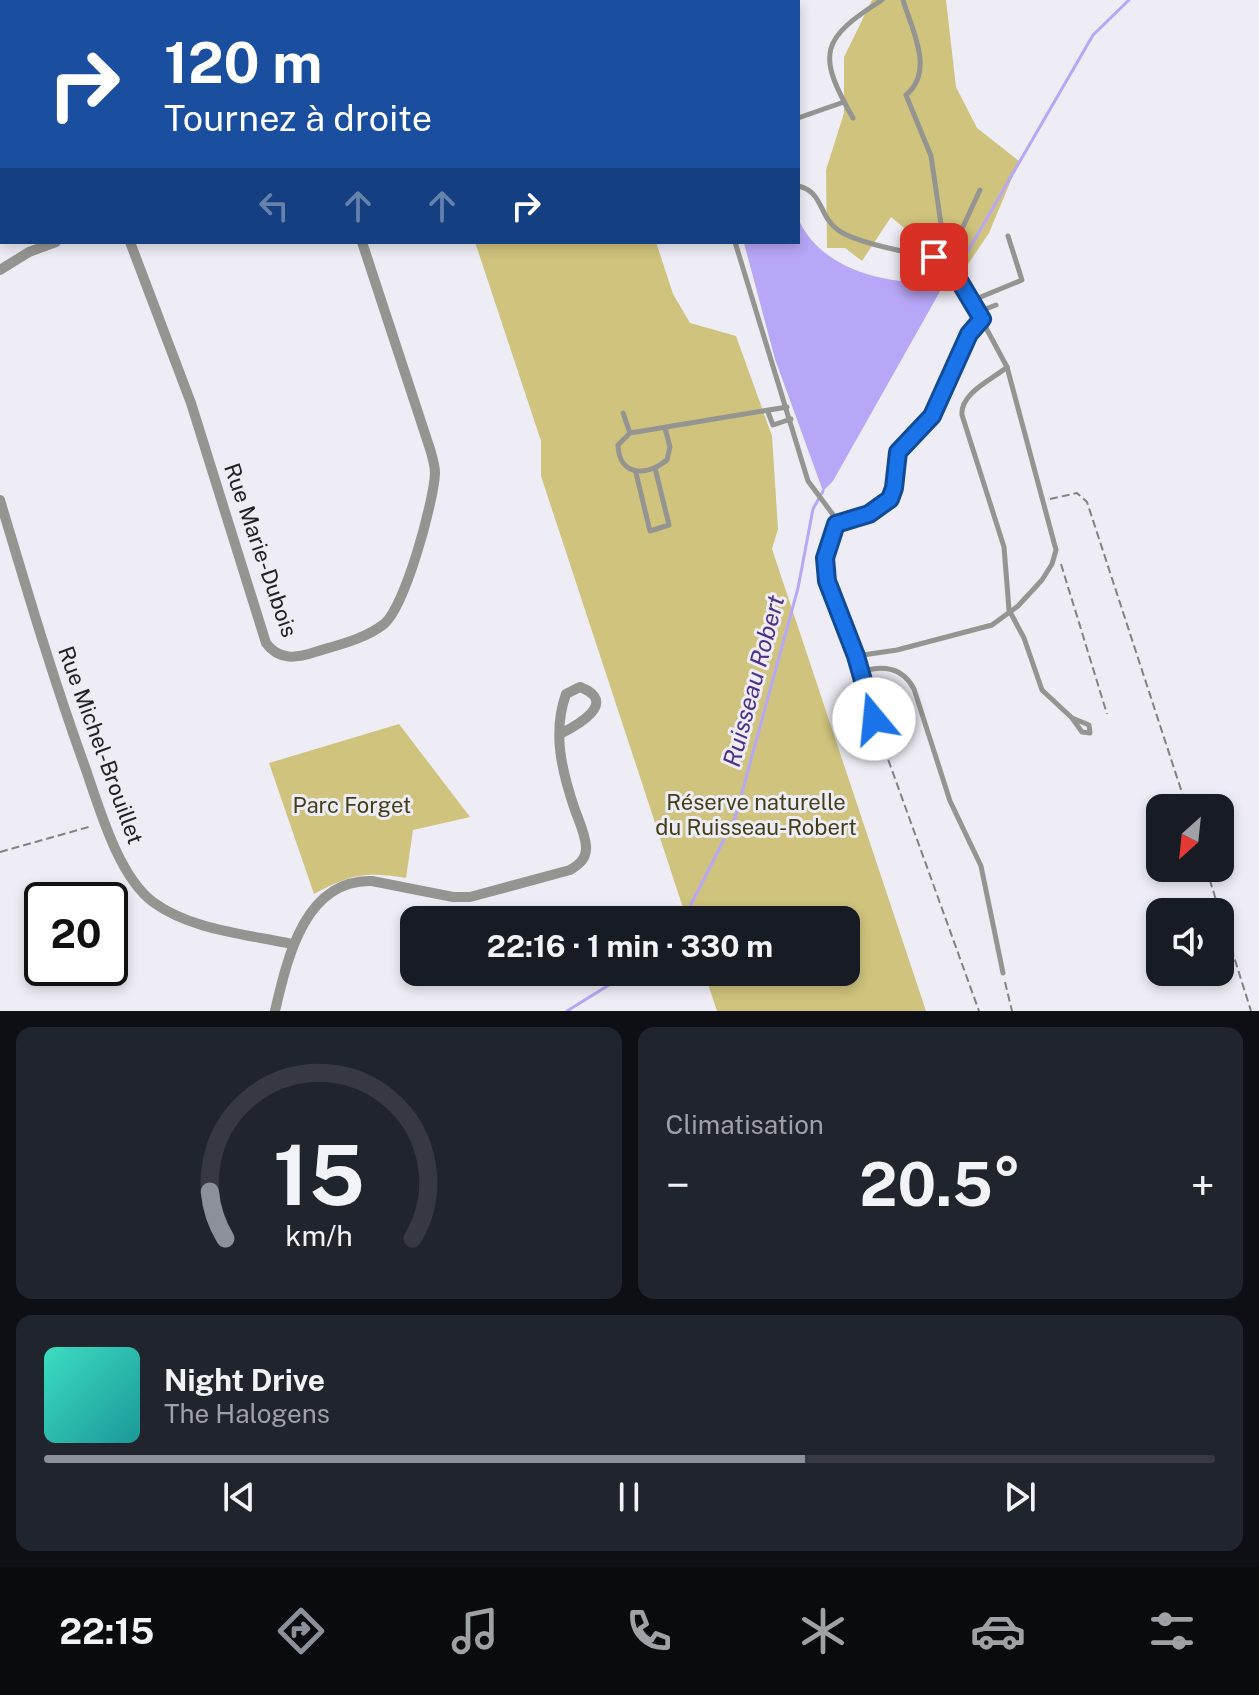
<!DOCTYPE html>
<html lang="fr">
<head>
<meta charset="utf-8">
<style>
  :root { --surface:#171b24; --page:#20242c; --text:#f1f3f6; --muted:#9ea1a6; --line:#363941; --accent:#8c9099 }
  body { margin:0; font-family:"Public Sans",sans-serif; background:var(--page); color:var(--text); height:100vh; display:flex; flex-direction:column; font-size:30px; white-space:nowrap }
  * { box-sizing:border-box; margin:0 }
  p { font-size:26px; color:var(--muted) }
  .icon { flex:none; width:44px; height:44px; fill:none; stroke:currentColor; stroke-width:2; stroke-linecap:round; stroke-linejoin:round }
  .map { position:relative; height:1011px; overflow:hidden }
  .sheet { display:flex; flex-direction:column; gap:16px; padding:16px; background:#0d0f14; flex:1 }
  .sheet>* { flex:none }
  .banner { position:absolute; left:0px; top:0px; width:800px; height:244px; box-shadow:0 4px 12px #0003; background:#1a4fa0; color:#fff; overflow:hidden }
  .needle { width:52px; rotate:207deg }
  .controls { position:absolute; left:1146px; top:794px; display:grid; gap:16px }
  .controls a { display:grid; place-items:center; width:88px; height:88px; border-radius:16px; background:var(--surface); box-shadow:0 4px 12px #0003; font-size:40px }
  .speed { position:absolute; left:24px; top:882px; display:flex; gap:16px; font-size:40px; font-weight:700; text-align:center }
  .speed>* { display:grid; place-content:center; width:104px; height:104px; border-radius:50%; background:var(--surface); box-shadow:0 4px 12px #0003; line-height:1 }
  .speed .limit { border:4px solid #111; border-radius:12px; background:#fff; color:#111 }
  .pin { position:absolute; display:grid; place-items:center; width:68px; height:68px; color:#fff; margin:-34px; border-radius:16px; box-shadow:0 4px 12px #0006 }
  .me { position:absolute; width:88px; margin:-44px; rotate:343deg; stroke-linejoin:round; filter:drop-shadow(0 0 6px #0008) }
  .turn { display:flex; align-items:center; gap:28px; height:168px; padding:0 32px; font-size:36px }
  .turn .icon { width:104px; height:104px; stroke-width:2.5 }
  .turn b { display:block; font-size:56px; line-height:68px }
  .lanes { display:flex; align-items:center; height:76px; padding:0 32px; background:#0003; justify-content:center; gap:40px; direction:ltr }
  .lanes .off { opacity:.35 }
  .big { font-size:60px; font-weight:700; line-height:1.1 }
  .sheet .widget { flex:1; display:flex; flex-direction:column; justify-content:center; gap:12px; min-width:0; padding:0 28px; border-radius:16px; background:var(--page) }
  .sheet .dial { align-items:center; gap:0 }
  .dial svg { height:208px; overflow:visible; fill:none; stroke:var(--line); stroke-width:7; stroke-linecap:round; text-anchor:middle }
  .dial text { fill:var(--text); stroke:none }
  .song { display:flex; align-items:center; gap:24px }
  .cover { width:96px; height:96px; border-radius:12px; background:linear-gradient(135deg,hsl(170 70% 55%),hsl(180 70% 35%)) }
  .played { height:8px; border-radius:4px; background:linear-gradient(90deg,var(--accent) 65%,var(--line) 65%) }
  .keys { display:flex; justify-content:space-around; direction:ltr }
  .heat { display:flex; justify-content:space-between; align-items:center; font-size:44px; direction:ltr }
  .sheet .tiles { flex:1; display:grid; gap:16px; grid-template-columns:1fr 1fr }
  .widget:last-child { grid-column:span 2 }
  .trip { position:absolute; left:400px; top:906px; width:460px; height:80px; border-radius:16px; background:var(--surface); box-shadow:0 4px 12px #0003; font-weight:700; line-height:80px; text-align:center }
  .tabs { display:flex; height:128px; justify-content:space-around; align-items:center; background:#090b0e; color:var(--muted) }
  .tabs .icon { width:56px; height:56px }
  .tabs .current { color:var(--accent) }
  .tabs b { font-size:36px; color:var(--text) }
  .map>svg:first-child { display:block }
  .green { fill:#cfc37d }
  .water { fill:#b8a6f6 }
  .lines { fill:none; stroke-linecap:round; stroke-linejoin:round }
  .stream { stroke:#b8a6f6; stroke-width:3 }
  .path { stroke:#828186; stroke-width:2; stroke-dasharray:8 4; stroke-linecap:butt }
  .lane { stroke:#949491; stroke-width:5 }
  .street { stroke:#949491; stroke-width:10 }
  .secondary { stroke:#6a6965; stroke-width:14 }
  .route-casing { stroke:#114b97; stroke-width:20 }
  .route { stroke:#1a73e8; stroke-width:14 }
  .labels { text-anchor:middle; stroke-width:6; stroke-linejoin:round; paint-order:stroke }
  .street-label { font-size:22px; fill:#212123; stroke:#eeedf5 }
  .park-label { font-size:22px; fill:#443e17; stroke:#eeedf5 }
  .water-label { font-size:24px; font-style:italic; fill:#4e308b; stroke:#eeedf5 }
</style>
</head>
<body>
<div class="map">
<svg width="1259" height="1011" viewBox="0 0 1259 1011">
  <rect width="100%" height="100%" fill="#eeedf5"/>
  <g class="green">
    <path d="M872 0H946L956 87 977 128 1019 161 989 233 964 270 934 253 891 217 862 261 845 248H827L826 170 844 113V57Z"/>
    <path d="M475 242H656L673 294 690 323 736 336 772 436 778 529 772 549 926 1011H717L704 972H846V920H687L541 476V441Z"/>
    <path d="M399 724 470 817 413 830 406 878C364 871 350 875 314 894L269 763Z"/>
  </g>
  <path class="water" d="M798 218C820 271 894 289 947 279L833 481 823 491 775 359 744 243 798 242Z"/>
  <g class="lines">
    <g class="stream">
      <path d="M947 279 957 270 1093 35 1129 0"/>
      <path d="M683 920 735 818 798 588 813 509 823 491"/>
      <path d="M567 1011 630 972"/>
    </g>
    <g class="path">
      <path d="M709 2 710 0"/>
      <path d="M1050 499 1077 493 1087 502 1187 808"/>
      <path d="M1061 564 1107 714"/>
      <path d="M876 726 979 1011"/>
      <path d="M0 852 92 826"/>
      <path d="M1206 868 1251 1011"/>
      <path d="M1005 982 1012 1011"/>
    </g>
    <g class="lane">
      <path d="M657 0V2"/>
      <path d="M798 118 844 102"/>
      <path d="M853 118C816 53 821 39 882 0"/>
      <path d="M798 186C823 191 819 217 838 230 855 243 918 255 940 258L945 257 955 244 980 190"/>
      <path d="M735 242 808 481 837 520C833 531 827 543 825 555 821 590 845 625 856 656L897 650 992 625 1018 606 1042 580 1052 564 1056 550 1007 367 963 285 947 265 931 156 906 95C935 71 912 30 903 0"/>
      <path d="M971 301 1022 280 1008 236"/>
      <path d="M978 312 996 305"/>
      <path d="M1007 367C992 380 960 393 962 415L1004 547 1009 610 1024 638 1042 690 1072 718 1082 732 1090 733 1089 725 1072 718"/>
      <path d="M768 412 773 425 791 419"/>
      <path d="M623 413 630 433"/>
      <path d="M665 428 670 447 667 460C646 477 619 476 618 445L630 433 787 407"/>
      <path d="M636 473 650 531 669 525 655 468"/>
      <path d="M836 524 869 514 890 499 894 488 898 452 932 416 969 334 982 319"/>
      <path d="M856 656 874 719"/>
      <path d="M860 672C882 665 902 666 914 689L950 801 981 866 1003 973"/>
    </g>
    <g class="street">
      <path d="M130 242 191 403 266 643C279 661 297 658 315 652 338 645 365 639 384 624 405 607 434 501 435 473 435 465 432 456 430 449L362 242"/>
      <path d="M0 270 29 252 56 242"/>
      <path d="M0 500C27 590 53 679 85 767 99 807 118 876 153 902 191 930 246 934 292 944"/>
      <path d="M275 1011C287 960 304 879 372 881L453 897H470L570 870C580 864 587 858 586 846 585 834 579 821 575 810 562 772 552 733 566 694L580 687C619 702 578 725 560 734"/>
    </g>
    <g class="secondary">
      <path d="M65 2 78 0"/>
      <path d="M0 20 2 19"/>
    </g>
  </g>
  <g class="lines">
    <g class="route-casing">
      <path id="route" d="M874 719 856 656 827 581 825 558 836 524 869 514 890 499 894 488 898 452 932 416 969 334 982 319 945 257H934"/>
    </g>
    <use href="#route" class="route"/>
  </g>
  <g class="labels">
    <g class="street-label">
      <text transform="translate(261 550) rotate(71)" y="8">Rue Marie-Dubois</text>
      <text transform="translate(101 745) rotate(70)" y="8">Rue Michel-Brouillet</text>
    </g>
    <g class="park-label">
      <text x="756" y="810">Réserve naturelle<tspan x="756" dy="25">du Ruisseau-Robert</tspan></text>
      <text x="352" y="813">Parc Forget</text>
    </g>
    <g class="water-label">
      <text transform="translate(754 681) rotate(-75)" y="8">Ruisseau Robert</text>
    </g>
  </g>
</svg>
<div class="controls">
<a><svg class="needle" viewBox="-14 -14 28 28"><path d="M0-13l5 13h-10z" fill="#e53935"/><path d="M0 13l5-13h-10z" fill="#9ea1a6"/></svg></a>
<a><svg class="icon" aria-label="sound" viewBox="0 0 24 24"><path d="M4 9h4l5-4v14l-5-4H4zM17 9q2 3 0 6"/></svg></a>
</div>
<div class="speed"><div class="limit">20</div></div>
<div class="pin" style="left:934px;top:257px;background:#d93025"><svg class="icon" aria-label="arrive" viewBox="0 0 24 24"><path d="M6 21V4h12l-3 4 3 4H6"/></svg></div>
<svg class="me" style="left:874px;top:719px" viewBox="-20 -20 40 40"><circle r="19" fill="#fff"/><path d="M0-13L10 11 0 6-10 11z" fill="#1a73e8"/></svg>
<div class="trip">22:16 · 1 min · 330 m</div>
<div class="banner">
<div class="turn"><svg class="icon" aria-label="right" viewBox="0 0 24 24"><path d="M7 20v-9h11M14 6l5 5-5 5"/></svg><div><b>120 m</b>Tournez à droite</div></div>
<div class="lanes"><svg class="icon off" aria-label="left" viewBox="0 0 24 24"><path d="M17 20v-9H6M10 6l-5 5 5 5"/></svg><svg class="icon off" aria-label="ahead" viewBox="0 0 24 24"><path d="M12 20V5M6 11l6-6 6 6"/></svg><svg class="icon off" aria-label="ahead" viewBox="0 0 24 24"><path d="M12 20V5M6 11l6-6 6 6"/></svg><svg class="icon" aria-label="right" viewBox="0 0 24 24"><path d="M7 20v-9h11M14 6l5 5-5 5"/></svg></div>
</div>
</div>
<section class="sheet">
<div class="tiles">
<div class="widget dial"><svg viewBox="0 0 100 80">
<path d="M14 69A42 42 0 1 1 86 69"/>
<path d="M14 69A42 42 0 0 1 8 51" stroke="#8c9099"/>
<text x="50" y="56" font-size="32" font-weight="700">15</text>
<text x="50" y="72" font-size="11">km/h</text>
</svg></div>
<div class="widget"><p>Climatisation</p>
<div class="heat"><a>−</a><b class="big">20.5°</b><a>+</a></div>
</div>
<div class="widget">
<div class="song"><i class="cover"></i><div><b>Night Drive</b><p>The Halogens</p></div></div>
<div class="played"></div>
<div class="keys"><svg class="icon" aria-label="previous" viewBox="0 0 24 24"><path d="M18 5L8 12l10 7zM5 5v14"/></svg><svg class="icon" aria-label="pause" viewBox="0 0 24 24"><path d="M8 5v14M16 5v14"/></svg><svg class="icon" aria-label="next" viewBox="0 0 24 24"><path d="M6 5l10 7-10 7zM19 5v14"/></svg></div>
</div>
</div>
</section>
<nav class="tabs">
<b>22:15</b>
<svg class="icon current" aria-label="directions" viewBox="0 0 24 24"><path d="M12 3l9 9-9 9-9-9zM9 14v-3h6M13 9l2 2-2 2"/></svg>
<svg class="icon" aria-label="music" viewBox="0 0 24 24"><path d="M9 18V5l10-2v13"/><circle cx="6" cy="18" r="3"/><circle cx="16" cy="16" r="3"/></svg>
<svg class="icon" aria-label="phone" viewBox="0 0 24 24"><path d="M5 4h4l2 5-3 2q2 4 5 5l2-3 5 2v4C11 20 4 13 5 4z"/></svg>
<svg class="icon" aria-label="climate" viewBox="0 0 24 24"><path d="M12 3v18M4 7l16 10M4 17L20 7"/></svg>
<svg class="icon" aria-label="car" viewBox="0 0 24 24"><path d="M5 17H2v-5l4-1 3-4h7l3 4 3 1v5h-3M9 17h6M6 11h13"/><circle cx="7" cy="17" r="2"/><circle cx="17" cy="17" r="2"/></svg>
<svg class="icon" aria-label="filters" viewBox="0 0 24 24"><path d="M4 7h16M4 17h16"/><circle cx="9" cy="7" r="2"/><circle cx="15" cy="17" r="2"/></svg>
</nav>
</body>
</html>
